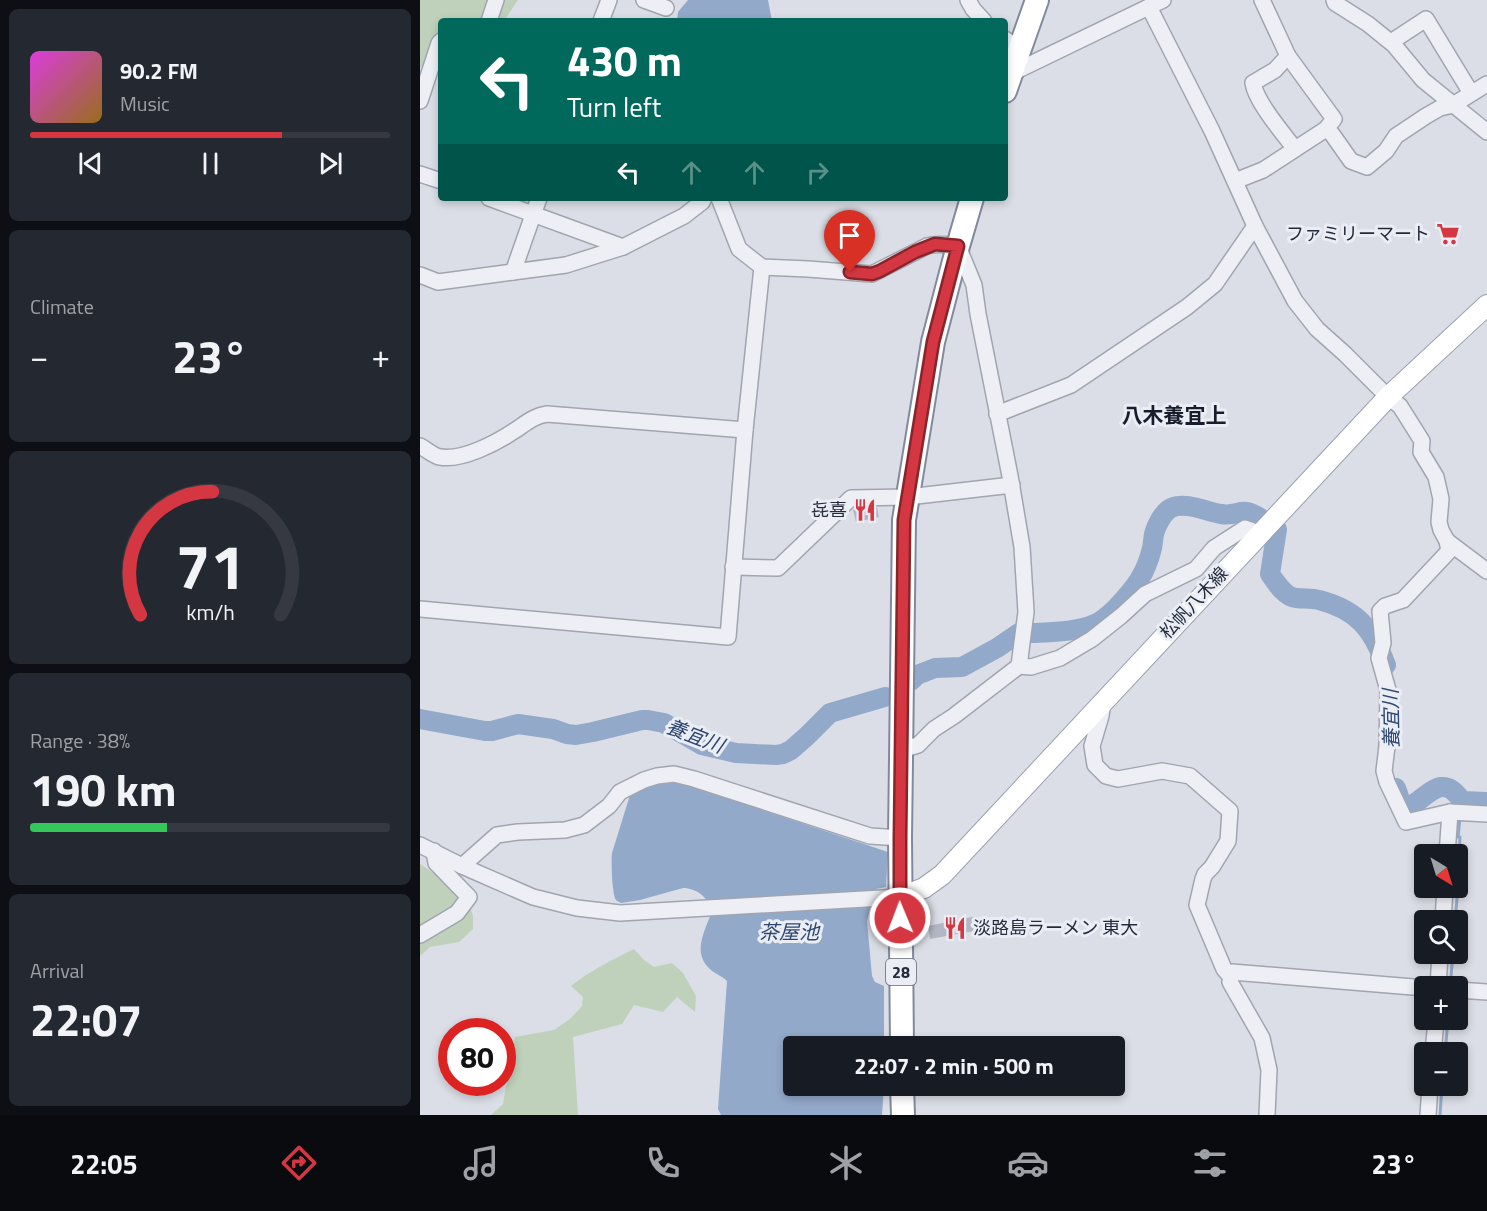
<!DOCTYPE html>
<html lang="en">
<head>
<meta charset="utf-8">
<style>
  :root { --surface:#171b24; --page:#242831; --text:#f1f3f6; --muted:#9ea1a6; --line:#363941; --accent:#d43742 }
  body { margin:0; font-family:"Titillium Web","Noto Sans JP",sans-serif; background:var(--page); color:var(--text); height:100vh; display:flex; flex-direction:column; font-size:22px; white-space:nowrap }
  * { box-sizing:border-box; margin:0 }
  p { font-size:20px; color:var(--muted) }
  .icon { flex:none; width:33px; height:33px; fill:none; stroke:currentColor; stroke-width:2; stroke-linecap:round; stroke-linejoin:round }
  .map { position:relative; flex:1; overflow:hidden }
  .sheet { display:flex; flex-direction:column; gap:9px; padding:9px; background:#0d0f14; width:420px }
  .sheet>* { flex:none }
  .top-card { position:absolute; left:18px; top:18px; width:570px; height:183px; border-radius:6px; box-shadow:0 3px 9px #0003; background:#00695c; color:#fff; overflow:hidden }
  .needle { width:39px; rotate:142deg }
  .buttons { position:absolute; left:994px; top:844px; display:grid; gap:12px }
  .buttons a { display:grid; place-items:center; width:54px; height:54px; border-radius:6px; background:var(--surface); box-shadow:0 3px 9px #0003; font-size:30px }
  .speed { position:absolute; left:18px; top:1018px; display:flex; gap:12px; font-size:30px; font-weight:700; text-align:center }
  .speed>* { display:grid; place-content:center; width:78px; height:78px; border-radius:50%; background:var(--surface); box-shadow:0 3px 9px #0003; line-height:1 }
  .speed .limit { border:9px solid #d22; background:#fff; color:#111 }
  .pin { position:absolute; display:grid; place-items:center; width:51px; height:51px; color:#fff; margin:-62px -26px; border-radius:50% 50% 50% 0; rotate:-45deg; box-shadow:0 0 6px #0007 }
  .pin .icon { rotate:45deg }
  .me { position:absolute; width:66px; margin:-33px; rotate:359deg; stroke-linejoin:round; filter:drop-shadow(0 0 4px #0008) }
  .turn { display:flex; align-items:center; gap:21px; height:126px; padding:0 30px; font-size:27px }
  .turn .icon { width:78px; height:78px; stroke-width:2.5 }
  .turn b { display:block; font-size:42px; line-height:51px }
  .lanes { display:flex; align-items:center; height:57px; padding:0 30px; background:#0003; justify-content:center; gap:30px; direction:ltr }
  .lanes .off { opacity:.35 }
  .big { font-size:45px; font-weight:700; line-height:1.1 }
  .sheet .tile { flex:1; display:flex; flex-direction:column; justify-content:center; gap:9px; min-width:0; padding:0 21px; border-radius:9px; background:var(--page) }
  .sheet .dial { align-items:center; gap:0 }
  .dial svg { height:156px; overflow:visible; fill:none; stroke:var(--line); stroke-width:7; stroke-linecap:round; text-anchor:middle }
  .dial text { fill:var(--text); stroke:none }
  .song { display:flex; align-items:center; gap:18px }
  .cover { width:72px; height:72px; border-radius:9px; background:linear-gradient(135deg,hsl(300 70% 55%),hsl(40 70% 35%)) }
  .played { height:6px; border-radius:3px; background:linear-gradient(90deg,var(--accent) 70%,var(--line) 70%) }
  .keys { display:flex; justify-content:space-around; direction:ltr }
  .heat { display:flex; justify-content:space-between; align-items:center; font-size:33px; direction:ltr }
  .charge { height:9px; border-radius:4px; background:linear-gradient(90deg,#34c759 38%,var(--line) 0) }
  .trip { position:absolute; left:363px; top:1036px; width:342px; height:60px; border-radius:6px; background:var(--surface); box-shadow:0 3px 9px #0003; font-weight:700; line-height:60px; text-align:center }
  .tab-bar { display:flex; height:96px; justify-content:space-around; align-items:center; background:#090b0e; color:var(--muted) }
  .tab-bar .icon { width:42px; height:42px }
  .tab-bar .on { color:var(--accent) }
  .tab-bar b { font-size:27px; color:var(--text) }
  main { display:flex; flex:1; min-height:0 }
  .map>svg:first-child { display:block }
  .green { fill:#bfd1bb }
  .water { fill:#93a9c9 }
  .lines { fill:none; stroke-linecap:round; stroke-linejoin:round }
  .stream { stroke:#93a9c9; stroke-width:3 }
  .river { stroke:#93a9c9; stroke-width:20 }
  .building { fill:#b2b7c3 }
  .minor-casing { stroke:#a0a5b0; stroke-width:18 }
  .major-casing { stroke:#99a1b2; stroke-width:22 }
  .highway-casing { stroke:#818a9d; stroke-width:26 }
  .minor { stroke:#edeff4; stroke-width:15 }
  .major { stroke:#fff; stroke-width:20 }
  .highway { stroke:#fff; stroke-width:22 }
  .route-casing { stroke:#8a242b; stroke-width:15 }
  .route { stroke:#d43742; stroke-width:10 }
  .labels { text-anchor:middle; stroke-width:6; stroke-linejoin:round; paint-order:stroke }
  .shield { fill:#eaedf4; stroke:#5f6574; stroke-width:1.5 }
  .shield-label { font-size:16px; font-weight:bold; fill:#242b3d }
  .poi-label { font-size:18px; fill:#242b3d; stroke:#eaedf4; text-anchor:end }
  .street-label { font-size:18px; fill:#242b3d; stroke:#eaedf4 }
  .water-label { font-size:20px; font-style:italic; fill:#2d4672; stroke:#eaedf4 }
  .quarter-label { font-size:21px; font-weight:bold; fill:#171d2d; stroke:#eaedf4 }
</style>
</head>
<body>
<main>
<section class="sheet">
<div class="tile">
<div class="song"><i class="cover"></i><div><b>90.2 FM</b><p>Music</p></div></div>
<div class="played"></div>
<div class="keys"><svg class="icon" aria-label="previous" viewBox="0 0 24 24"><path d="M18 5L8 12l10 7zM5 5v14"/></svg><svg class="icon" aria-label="pause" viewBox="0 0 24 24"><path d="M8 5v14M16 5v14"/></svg><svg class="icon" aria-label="next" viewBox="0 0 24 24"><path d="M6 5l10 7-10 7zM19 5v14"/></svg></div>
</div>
<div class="tile"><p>Climate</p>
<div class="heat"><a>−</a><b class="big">23°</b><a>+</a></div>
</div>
<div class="tile dial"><svg viewBox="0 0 100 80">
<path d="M14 69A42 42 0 1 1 86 69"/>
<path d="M14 69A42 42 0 0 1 51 6" stroke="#d43742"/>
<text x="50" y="56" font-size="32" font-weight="700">71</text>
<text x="50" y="72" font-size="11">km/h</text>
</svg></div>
<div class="tile"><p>Range · 38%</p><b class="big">190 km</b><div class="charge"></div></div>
<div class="tile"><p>Arrival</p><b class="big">22:07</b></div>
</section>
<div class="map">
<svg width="1067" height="1115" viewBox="0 0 1067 1115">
  <rect width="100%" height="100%" fill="#dbdee6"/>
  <g class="green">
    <path d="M0 0H98L84 21H21V63L0 67Z"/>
    <path d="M0 864C16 874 43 893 51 910 54 915 53 923 53 929L39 942 10 947 0 956Z"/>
    <path d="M214 949 224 960 234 967 252 963 263 973 276 996 275 1012 257 997 243 1012 214 1005 202 1024 153 1037 158 1115H71L83 1104 95 1037 134 1030 150 1019 162 1006 163 997 151 986C171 970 192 960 214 949Z"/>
  </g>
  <g class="water">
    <path d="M268 0H348L352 21H257L258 12Z"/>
    <path d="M255 783 270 786 468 852 466 887 456 889 451 905 447 921 452 976 455 982 464 986V1047H374V1086H464L462 1115H301L298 1109 307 981C302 976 296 974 291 970 271 953 285 931 292 911 288 897 276 888 263 888L220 900 201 903C199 902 197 901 196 900 192 894 191 861 192 853L210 795 235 784Z"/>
  </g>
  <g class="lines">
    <g class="stream">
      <path d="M1042 808V801"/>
      <path d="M1038 883 1040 837H1038L1040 818"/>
      <path d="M1035 921 1038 888"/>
      <path d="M1030 987 1033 954"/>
      <path d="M1025 1053 1028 1020"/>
      <path d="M1020 1115 1022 1086"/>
    </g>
    <g class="river">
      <path d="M856 529H857L850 574C856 583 865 597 876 598 884 599 892 598 899 600 938 610 952 629 966 665"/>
      <path d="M612 633C632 632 657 632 675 624 684 620 691 613 697 607 715 588 726 574 732 548 733 544 733 539 734 534 736 526 743 512 751 508 766 501 787 512 801 514 820 517 820 505 840 518"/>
      <path d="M491 681 497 675 515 668 542 667 577 648 599 633"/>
      <path d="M0 719 65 731H72L98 724 133 729 147 734 156 735 173 732 222 720H228L244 723 282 745 316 753 356 755 363 754 371 750 387 736 410 713 465 697"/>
      <path d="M976 788 983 808C1003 807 1019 766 1042 801L1067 802"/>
    </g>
  </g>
  <g class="building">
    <path d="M457 507 459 517 436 522 433 510 435 508Z"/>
    <path d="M557 916 559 930 510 939 508 926Z"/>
  </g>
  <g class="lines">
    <g class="minor-casing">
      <g id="minor">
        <path d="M224 0 246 8"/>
        <path d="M548 0 553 9 564 21"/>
        <path d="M914 0 915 3 948 24 974 45 1003 80 1067 132"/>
        <path d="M729 7 792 131 835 226 875 301 897 329 925 354 968 397 980 406 1002 441 1001 452 1016 477 1021 499 1019 522 1021 530 1027 541 1029 551 983 600 965 606 960 611 963 643 959 658 968 690 967 746 964 771 967 782 986 822 1030 812 1067 814"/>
        <path d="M69 21 76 0"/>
        <path d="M181 21 189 0"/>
        <path d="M585 39 599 49"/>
        <path d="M971 42 1006 19 1051 93"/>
        <path d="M868 56 855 70 833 83C836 102 863 133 875 149"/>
        <path d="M590 74 743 0"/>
        <path d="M0 101 19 43 21 41"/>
        <path d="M906 129 912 134 931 161 947 167 966 151 976 136 1006 116 1020 108 1033 105 1067 84"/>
        <path d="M0 174 21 181"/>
        <path d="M815 181 843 170 906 129 914 119 868 56 842 0"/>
        <path d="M69 198 203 247"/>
        <path d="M299 198 319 249 342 267 388 269 452 274 507 246C518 243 527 245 538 246L554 285 558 314 590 476 602 547 606 612 599 666 534 716 514 729 498 745 481 750"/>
        <path d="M93 272 119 198"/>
        <path d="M0 275 18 282 146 265 203 247 264 216 282 202 284 198"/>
        <path d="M577 414 651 385 767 307 795 284 835 226"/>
        <path d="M0 446C6 449 14 456 20 457 42 461 76 443 94 431 105 424 113 416 127 414L325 430"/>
        <path d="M1027 541 1067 571"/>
        <path d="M313 567 358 568 431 498 488 497 592 485"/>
        <path d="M0 609 308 637 325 430 342 267"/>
        <path d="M599 666 611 667 640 658 672 639 701 616 725 594 776 569 794 548 825 528 839 533"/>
        <path d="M683 702 681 716 672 746 675 765 686 776 698 779 742 771 770 776 810 811 808 841 792 867 785 874 783 879 777 905 804 969 811 977"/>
        <path d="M0 845 42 866 113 897 157 908 200 913 480 897"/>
        <path d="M1027 855 1030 812"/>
        <path d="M42 866 77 835 98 832 145 830 164 825 189 806 200 792 224 780 237 776 254 774 274 779 450 836 480 838"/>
        <path d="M1023 921 1025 888"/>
        <path d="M0 935 37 913 49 897 16 863 14 851"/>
        <path d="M1018 987 1020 954"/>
        <path d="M1038 990 1067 992"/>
        <path d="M1013 1053 1016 1020"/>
        <path d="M847 1115 849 1070 842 1038 810 982 812 972 1005 988"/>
        <path d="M1008 1115 1010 1086"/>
      </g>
    </g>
    <g class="major-casing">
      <path id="major" d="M480 897 504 888 522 875 968 397 1067 305"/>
    </g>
    <g class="highway-casing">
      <g id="highway">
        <path d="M585 91 617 0"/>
        <path d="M482 1047 480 838 484 520 513 342 538 246 552 198"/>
        <path d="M482 1086 483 1115"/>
      </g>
    </g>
    <use href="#minor" class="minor"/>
    <use href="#major" class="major"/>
    <use href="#highway" class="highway"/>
  </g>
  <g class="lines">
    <g class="route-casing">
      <path id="route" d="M430 272 452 274 460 271 495 252 515 244 538 246 513 342 484 520 480 838V918"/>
    </g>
    <use href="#route" class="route"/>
  </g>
  <defs>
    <g id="supermarket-bare" transform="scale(1.8)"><path d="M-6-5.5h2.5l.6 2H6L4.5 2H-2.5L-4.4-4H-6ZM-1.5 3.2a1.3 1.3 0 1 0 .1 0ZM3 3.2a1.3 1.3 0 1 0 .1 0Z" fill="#d43742" stroke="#eaedf4" stroke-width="2.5" paint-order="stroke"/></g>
    <g id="restaurant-bare" transform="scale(1.8)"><path d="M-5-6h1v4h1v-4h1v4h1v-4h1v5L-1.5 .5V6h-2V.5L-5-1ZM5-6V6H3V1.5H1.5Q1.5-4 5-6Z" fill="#d43742" stroke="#eaedf4" stroke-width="2.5" paint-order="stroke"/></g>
  </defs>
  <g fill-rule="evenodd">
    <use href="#supermarket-bare" x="1028" y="234"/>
    <use href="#restaurant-bare" x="445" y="510"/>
    <use href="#restaurant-bare" x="535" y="928"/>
  </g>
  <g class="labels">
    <rect class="shield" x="466" y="959" width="30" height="26" rx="4.5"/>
    <g class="shield-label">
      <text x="481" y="978">28</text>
    </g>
    <g class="poi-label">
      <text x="1010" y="240">ファミリーマート</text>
      <text x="427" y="516">㐂喜</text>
      <text x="553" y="934" text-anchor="start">淡路島ラーメン 東大</text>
    </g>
    <g class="street-label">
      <text transform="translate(774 603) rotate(-47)" y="6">松帆八木線</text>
    </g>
    <g class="water-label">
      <text transform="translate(971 719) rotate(-91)" y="7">養宜川</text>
      <text transform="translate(275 736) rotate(21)" y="7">養宜川</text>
      <text x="369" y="939">茶屋池</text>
    </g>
    <g class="quarter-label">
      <text x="754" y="423">八木養宜上</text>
    </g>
  </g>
</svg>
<div class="buttons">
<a><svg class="needle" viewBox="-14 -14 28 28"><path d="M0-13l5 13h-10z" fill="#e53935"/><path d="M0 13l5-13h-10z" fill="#9ea1a6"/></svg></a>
<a><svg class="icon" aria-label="search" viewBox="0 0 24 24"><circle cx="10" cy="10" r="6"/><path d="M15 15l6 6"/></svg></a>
<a>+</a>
<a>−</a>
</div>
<div class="speed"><div class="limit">80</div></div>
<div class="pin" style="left:430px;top:272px;background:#d93025"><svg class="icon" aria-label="arrive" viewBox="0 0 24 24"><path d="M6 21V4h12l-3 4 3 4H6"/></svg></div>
<svg class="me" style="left:480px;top:918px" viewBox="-20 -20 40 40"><circle r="17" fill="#d43742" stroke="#fff" stroke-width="3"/><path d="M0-11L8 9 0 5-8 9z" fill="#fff"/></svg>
<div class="trip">22:07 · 2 min · 500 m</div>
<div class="top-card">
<div class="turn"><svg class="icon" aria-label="left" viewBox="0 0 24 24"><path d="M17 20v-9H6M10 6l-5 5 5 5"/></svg><div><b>430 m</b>Turn left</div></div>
<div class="lanes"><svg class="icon" aria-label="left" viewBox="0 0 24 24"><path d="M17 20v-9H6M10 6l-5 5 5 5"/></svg><svg class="icon off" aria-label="ahead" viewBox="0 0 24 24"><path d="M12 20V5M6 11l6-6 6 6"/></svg><svg class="icon off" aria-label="ahead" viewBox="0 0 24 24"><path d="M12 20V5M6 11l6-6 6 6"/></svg><svg class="icon off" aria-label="right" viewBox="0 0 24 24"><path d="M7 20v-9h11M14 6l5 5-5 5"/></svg></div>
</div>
</div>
</main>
<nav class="tab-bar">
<b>22:05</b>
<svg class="icon on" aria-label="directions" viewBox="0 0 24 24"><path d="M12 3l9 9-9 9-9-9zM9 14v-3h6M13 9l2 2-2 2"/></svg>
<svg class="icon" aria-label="music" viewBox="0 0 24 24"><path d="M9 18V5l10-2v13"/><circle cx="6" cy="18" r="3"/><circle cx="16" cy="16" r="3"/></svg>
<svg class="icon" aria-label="phone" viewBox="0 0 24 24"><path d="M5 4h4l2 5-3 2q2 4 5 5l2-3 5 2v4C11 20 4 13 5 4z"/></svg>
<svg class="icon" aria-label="climate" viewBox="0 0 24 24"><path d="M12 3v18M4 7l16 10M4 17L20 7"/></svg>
<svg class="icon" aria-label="car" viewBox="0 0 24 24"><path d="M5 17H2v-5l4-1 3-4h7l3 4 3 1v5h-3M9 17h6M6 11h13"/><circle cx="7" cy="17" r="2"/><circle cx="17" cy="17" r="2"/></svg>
<svg class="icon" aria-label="filters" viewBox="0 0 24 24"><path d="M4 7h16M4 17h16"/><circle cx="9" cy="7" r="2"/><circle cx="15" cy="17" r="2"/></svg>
<b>23°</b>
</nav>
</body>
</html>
